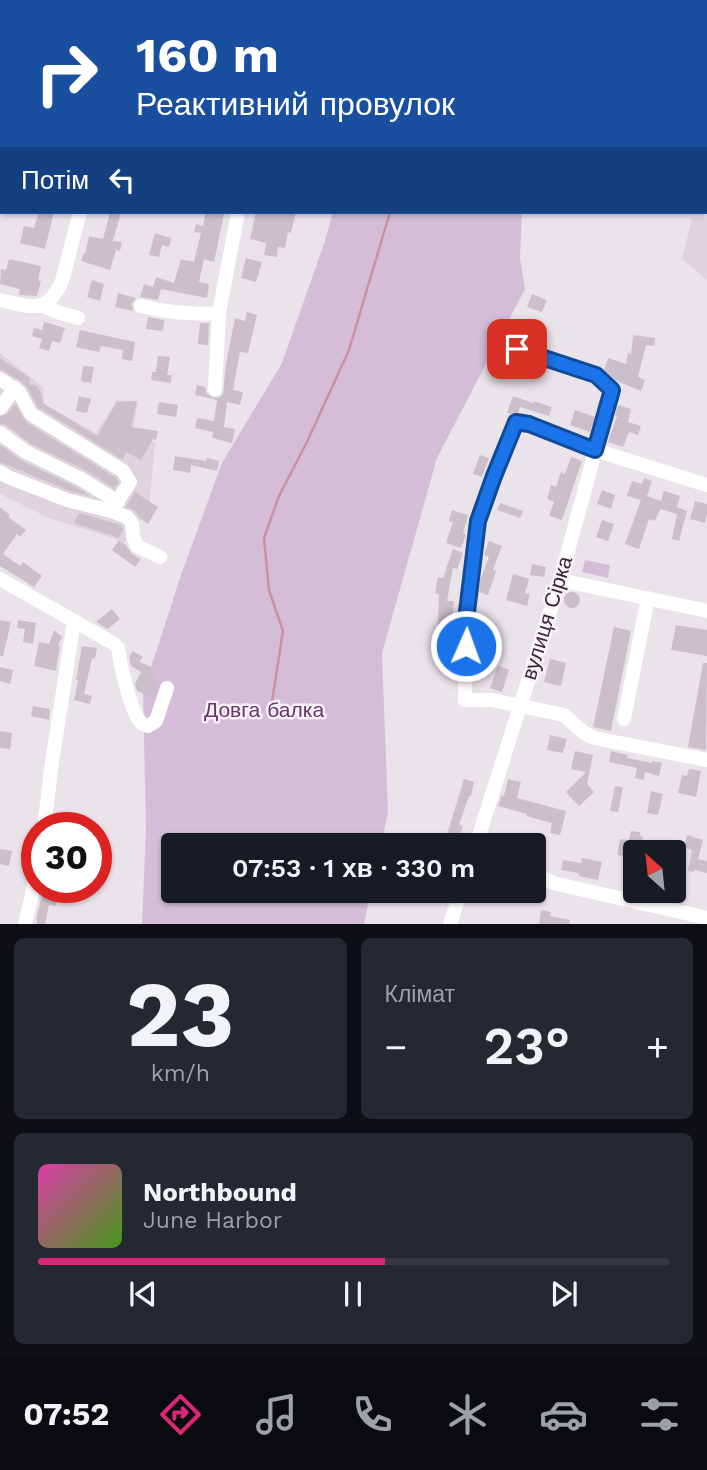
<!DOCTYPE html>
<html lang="uk">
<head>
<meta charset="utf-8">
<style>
  :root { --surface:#171b24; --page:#242831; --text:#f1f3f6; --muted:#9ea1a6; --line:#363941; --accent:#db2777 }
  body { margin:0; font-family:"Work Sans",sans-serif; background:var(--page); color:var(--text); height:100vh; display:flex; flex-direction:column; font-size:26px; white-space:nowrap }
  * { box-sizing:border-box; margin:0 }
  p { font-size:23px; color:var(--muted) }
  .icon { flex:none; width:38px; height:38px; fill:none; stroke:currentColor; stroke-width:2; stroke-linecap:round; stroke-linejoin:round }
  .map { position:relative; height:924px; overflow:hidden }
  .drawer { display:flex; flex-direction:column; gap:14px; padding:14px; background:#0d0f14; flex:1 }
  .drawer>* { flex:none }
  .hud { position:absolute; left:0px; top:0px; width:707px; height:214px; box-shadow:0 2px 5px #0004; background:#1a4fa0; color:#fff; overflow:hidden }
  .needle { width:46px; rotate:333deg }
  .fabs { position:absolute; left:623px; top:840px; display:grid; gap:14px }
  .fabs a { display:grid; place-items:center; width:63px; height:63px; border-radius:7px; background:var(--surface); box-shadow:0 2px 5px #0004; font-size:35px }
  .speed { position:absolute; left:21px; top:812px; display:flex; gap:14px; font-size:35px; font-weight:700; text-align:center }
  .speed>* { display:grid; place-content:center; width:91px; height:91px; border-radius:50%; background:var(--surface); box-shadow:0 2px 5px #0004; line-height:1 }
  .speed .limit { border:10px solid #d22; background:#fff; color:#111 }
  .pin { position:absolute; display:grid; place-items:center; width:60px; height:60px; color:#fff; margin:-30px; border-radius:14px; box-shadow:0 4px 10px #0006 }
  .me { position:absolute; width:77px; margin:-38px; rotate:2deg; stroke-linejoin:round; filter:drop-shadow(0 0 5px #0008) }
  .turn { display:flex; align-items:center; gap:24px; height:147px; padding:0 21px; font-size:32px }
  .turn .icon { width:91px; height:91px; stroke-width:2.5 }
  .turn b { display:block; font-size:49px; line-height:60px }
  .then { display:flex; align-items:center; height:66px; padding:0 21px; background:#0003; gap:14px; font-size:26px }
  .big { font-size:52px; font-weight:600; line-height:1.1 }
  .drawer .card { flex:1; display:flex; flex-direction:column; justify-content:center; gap:10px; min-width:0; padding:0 24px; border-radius:10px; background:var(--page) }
  .drawer .dial { align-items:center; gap:0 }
  .dial b { font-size:91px; line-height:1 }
  .song { display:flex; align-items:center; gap:21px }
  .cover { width:84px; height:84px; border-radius:10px; background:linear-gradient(135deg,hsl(320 70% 55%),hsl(100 70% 35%)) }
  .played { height:7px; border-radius:4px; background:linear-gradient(90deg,var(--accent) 55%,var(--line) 55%) }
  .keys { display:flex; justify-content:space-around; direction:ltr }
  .heat { display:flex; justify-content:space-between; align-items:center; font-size:38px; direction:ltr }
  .drawer .tiles { flex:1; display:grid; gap:14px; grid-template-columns:1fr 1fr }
  .card:last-child { grid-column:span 2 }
  .trip { position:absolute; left:161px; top:833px; width:385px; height:70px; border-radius:7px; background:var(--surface); box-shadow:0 2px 5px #0004; font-weight:600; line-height:70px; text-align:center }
  .dock { display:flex; height:112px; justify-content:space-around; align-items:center; background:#090b0e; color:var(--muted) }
  .dock .icon { width:49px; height:49px }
  .dock .selected { color:var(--accent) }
  .dock b { font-size:32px; color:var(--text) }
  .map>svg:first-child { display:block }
  .built { fill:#dfd4de }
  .green { fill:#d5bdda }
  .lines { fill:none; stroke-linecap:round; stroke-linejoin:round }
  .stream { stroke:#cb90a1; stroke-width:2.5 }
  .building { fill:#ccbfc9 }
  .minor { stroke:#fff; stroke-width:14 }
  .route-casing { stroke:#114b97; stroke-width:18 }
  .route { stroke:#1a73e8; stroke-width:12 }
  .labels { text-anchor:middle; stroke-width:5; stroke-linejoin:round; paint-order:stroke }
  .street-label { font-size:21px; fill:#3b2434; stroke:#f8f3f8 }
  .park-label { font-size:21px; fill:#6a326e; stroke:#f8f3f8 }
</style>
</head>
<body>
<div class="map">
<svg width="707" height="924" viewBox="0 0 707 924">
  <rect width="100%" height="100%" fill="#ebe3ea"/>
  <g class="built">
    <path d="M692 217 707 218V280L682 259Z"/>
    <path d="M0 353 43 387 44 404 96 433 117 400 138 401 132 438 155 442 149 507 125 542 49 518 0 494Z"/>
  </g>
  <g class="green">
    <path d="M333 212H522L520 258 525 289 437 458 382 653 388 812 381 845H173V891H371L364 924H142L146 830 143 692 182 572 222 463 282 363 325 241Z"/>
    <path d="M585 560 610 565 608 578 582 572Z"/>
  </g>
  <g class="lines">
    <g class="stream">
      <path d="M417 0V2"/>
      <path d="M272 702 283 631 269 590 264 538 279 496 307 442 349 350 390 212"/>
    </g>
  </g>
  <g class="building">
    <path d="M39 212H54L45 249 20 243 24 226 34 228Z"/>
    <path d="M110 212H121L113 241 122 242 120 251 116 250 110 270 81 261 84 253 85 254 89 236 103 239Z"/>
    <path d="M206 212 224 214 214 262 204 259 199 282 209 284 207 298 161 289 158 300 140 297 144 284 153 287 156 277 174 283 181 259 194 262 201 233 194 232 196 224 203 226Z"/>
    <path d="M256 212H296L291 233 288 232 285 248 278 247 277 257 264 255 266 243 250 239Z"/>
    <path d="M155 233 171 238 169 247 162 245 159 257 149 255Z"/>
    <path d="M246 258 262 262 256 282 241 278Z"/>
    <path d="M9 259 41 266 38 281H41L37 296 19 295 20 289 0 284 1 269 6 270Z"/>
    <path d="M92 280 104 284 100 301 87 297Z"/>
    <path d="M118 293 136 298 132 303 133 311 115 307Z"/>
    <path d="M532 294 547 300 542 312 527 307Z"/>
    <path d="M247 312 257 315 248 353 240 352 233 390 243 392 240 405 227 402 224 427 235 429 232 443 212 438 213 432 195 428 197 418 214 421 217 400 195 395 197 385 205 387 207 394 214 398 220 397 223 394 226 364 235 318 245 321Z"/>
    <path d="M148 317 164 320 163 331 146 329Z"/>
    <path d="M44 322 65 328 60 343 52 341 49 351 39 348 42 339 32 336 34 328 42 330Z"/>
    <path d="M200 323H209L208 345 198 344Z"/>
    <path d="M527 325 540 329 535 345 522 340Z"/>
    <path d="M80 330 135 342 132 361 122 359 123 350 101 346 99 352 76 347Z"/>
    <path d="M633 335 655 338 654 346 646 345 638 377 645 380 641 391 617 381 604 370 608 358 626 364 628 353 631 354Z"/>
    <path d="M506 355 524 361 519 377 501 371Z"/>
    <path d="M158 356 170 357 167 375H172L171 383 151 380 152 372H156Z"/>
    <path d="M0 358 30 378 29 384 37 386 41 393 43 403 41 402 97 436 117 402 137 401 131 427 158 431 156 440 153 439 141 460 126 452 123 460 38 407 27 387 21 381 0 369Z"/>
    <path d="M83 366 94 367 91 383 81 381Z"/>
    <path d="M79 396 91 399 87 413 76 411Z"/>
    <path d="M513 396 533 403 534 401 552 407 549 416 520 407 518 413 511 414 507 413Z"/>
    <path d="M159 402 178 405 176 417 157 414Z"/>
    <path d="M15 404 26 422 116 478 119 482 114 488 85 470 31 444 6 425 0 424V417L7 414Z"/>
    <path d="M618 405 631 409 628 422 641 426 638 435 629 432 623 447 608 442 617 416 615 415Z"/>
    <path d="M575 410 595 417 590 432 570 425Z"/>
    <path d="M0 445 22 461 76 487 90 496 70 491 0 462Z"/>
    <path d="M480 455 489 458 482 477 473 474Z"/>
    <path d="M175 456 206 461 207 458 219 461 217 471 191 465 190 473 173 470Z"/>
    <path d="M571 457 582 461 562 520 549 516 554 502 547 499 551 485 556 487 561 472 565 474Z"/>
    <path d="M644 478 652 481 647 496 661 501 664 491 680 496 677 507 687 511 679 541 672 539 677 514 660 509 655 521 649 519 639 549 625 544 641 500 627 496 632 481 642 484Z"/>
    <path d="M602 490 615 495 611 509 597 504Z"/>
    <path d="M135 492 158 507 148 524 141 519 134 510 126 507Z"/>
    <path d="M695 501 707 504V514L705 523 690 519Z"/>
    <path d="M500 503 523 511 520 518 497 510Z"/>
    <path d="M0 507 10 515 8 517 26 530 20 537 17 534 3 554 20 566 23 562 42 576 34 587 0 566Z"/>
    <path d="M452 510 468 515 463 534 466 535 461 548 446 543 453 522 449 521Z"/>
    <path d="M79 513 121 525 123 530 119 538 74 523Z"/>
    <path d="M602 520 614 524 608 541 596 537Z"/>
    <path d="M119 540 126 545 132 554 141 559 135 567 112 550Z"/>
    <path d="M489 541 502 546 493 570 496 571 488 595 479 592 480 581 489 557 484 555Z"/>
    <path d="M453 549 463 553 457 569 453 568 447 601H454L448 648 434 646 438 622 439 594 435 593 438 577 443 578Z"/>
    <path d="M532 564 546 567 544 577 530 575Z"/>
    <path d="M513 574 529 579 525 593 530 594 527 606 506 600Z"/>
    <circle cx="572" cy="600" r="8"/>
    <path d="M112 609 120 619 108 629 96 622Z"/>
    <path d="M0 620 11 622 3 656H0Z"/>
    <path d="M18 620 36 623 33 644 23 642 25 629 17 628Z"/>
    <path d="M676 625 707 630V656L671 650Z"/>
    <path d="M614 627 631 631 611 731 593 727Z"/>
    <path d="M54 630 62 637 58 646H60L56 671 34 666 39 642 49 644Z"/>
    <path d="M82 646 97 648 95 658H92L84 694 92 696 90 704 74 700 78 680H76Z"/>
    <path d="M133 651 143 657 139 662 157 669 152 682 158 684 154 698 137 691 135 684 141 672 131 666 129 657Z"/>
    <path d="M550 659 566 663 561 686 544 682Z"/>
    <path d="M703 663H707L706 750 688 747Z"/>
    <path d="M498 666 509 670 502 692 490 688Z"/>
    <path d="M0 667 13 670 10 684 0 681Z"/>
    <path d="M33 706 50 709 49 720 31 716Z"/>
    <path d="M0 731 12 733 10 749 0 748Z"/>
    <path d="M550 735 567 739 563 753 547 750Z"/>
    <path d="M575 751 593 755 587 784 594 792 579 806 566 792 586 772 571 769Z"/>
    <path d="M611 751 628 755 627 758 652 763V761L662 763 659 776 645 772 644 780 635 778 637 768 609 762Z"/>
    <path d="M689 769 701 771 696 797 678 793 682 775 687 776Z"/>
    <path d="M464 779 474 782 471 796H469L459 825 463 826 458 842 446 838Z"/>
    <path d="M508 779 521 782 517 798 566 811 560 835 550 833 552 823 526 816 527 814 498 806 502 795 504 796Z"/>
    <path d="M615 786 623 787 618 812 610 811Z"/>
    <path d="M651 791 663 794 658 815 647 813Z"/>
    <path d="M631 831 640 832V836L643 837 640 852H635V858L617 855 620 839 629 840Z"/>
    <path d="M687 835 703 840 698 859 707 861V873L694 870V872L688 871 692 850 684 847Z"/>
    <path d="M0 849 12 851 9 866 0 864Z"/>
    <path d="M582 858 602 862 598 880 579 876V873L561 870 563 860 581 863Z"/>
    <path d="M44 887H59L56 906 49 905 45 924H37V920H36Z"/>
    <path d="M541 910 551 912 550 916 570 920 569 924H539Z"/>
  </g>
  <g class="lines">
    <g class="minor">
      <path d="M233 0V2"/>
      <path d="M607 0 608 2"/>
      <path d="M627 2V0"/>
      <path d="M705 43 707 36"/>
      <path d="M705 56 707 57"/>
      <path d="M705 99H707"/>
      <path d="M0 135 2 136"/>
      <path d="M0 300C30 307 47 315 62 281L80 212"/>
      <path d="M41 305 57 312 78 318"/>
      <path d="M141 306C166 312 193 315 219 313"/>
      <path d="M0 379 19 392 31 414 123 471 130 482 111 511 67 500 8 477 0 472"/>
      <path d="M215 389 219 313 238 212"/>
      <path d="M0 408 15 388"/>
      <path d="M0 433 26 452 81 479 118 502"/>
      <path d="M707 485 595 450 529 424 516 422 494 476 478 521 466 620 465 700H492L564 715 583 732 594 738 707 760"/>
      <path d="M111 511 127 517 132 523 133 536 137 546 160 557"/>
      <path d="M0 579 113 643 118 648C120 664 130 708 139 720 142 725 143 724 148 726L156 721 167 688"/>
      <path d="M560 580 707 611"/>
      <path d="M624 719 648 598"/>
      <path d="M44 828 52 762 74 621"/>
      <path d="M476 845 560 580 612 390 596 375 517 349"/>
      <path d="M534 873 553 883 707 918"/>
      <path d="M25 924 37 873"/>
      <path d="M450 924 461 891"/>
    </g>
  </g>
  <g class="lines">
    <g class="route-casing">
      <path id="route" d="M466 646V620L478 521 494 476 516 422 529 424 595 450 612 390 596 375 517 349"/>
    </g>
    <use href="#route" class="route"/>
  </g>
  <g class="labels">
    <g class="street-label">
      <text transform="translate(547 618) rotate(-73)" y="7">вулиця Сірка</text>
    </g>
    <g class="park-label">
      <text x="264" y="717">Довга балка</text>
    </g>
  </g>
</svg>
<div class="fabs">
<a><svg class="needle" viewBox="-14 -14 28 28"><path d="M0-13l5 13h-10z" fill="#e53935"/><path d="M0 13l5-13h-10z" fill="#9ea1a6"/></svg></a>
</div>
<div class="speed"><div class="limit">30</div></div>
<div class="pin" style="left:517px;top:349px;background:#d93025"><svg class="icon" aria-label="arrive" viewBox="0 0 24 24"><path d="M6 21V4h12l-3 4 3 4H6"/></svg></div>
<svg class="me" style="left:466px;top:646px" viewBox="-20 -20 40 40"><circle r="17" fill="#1a73e8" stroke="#fff" stroke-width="3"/><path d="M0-11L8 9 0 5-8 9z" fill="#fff"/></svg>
<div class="trip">07:53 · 1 хв · 330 m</div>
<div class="hud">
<div class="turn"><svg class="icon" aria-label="right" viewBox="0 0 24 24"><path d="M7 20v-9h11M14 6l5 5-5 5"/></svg><div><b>160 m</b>Реактивний провулок</div></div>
<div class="then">Потім<svg class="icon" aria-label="left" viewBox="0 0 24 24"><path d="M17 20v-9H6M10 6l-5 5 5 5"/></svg></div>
</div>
</div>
<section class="drawer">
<div class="tiles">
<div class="card dial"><b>23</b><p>km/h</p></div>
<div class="card"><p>Клімат</p>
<div class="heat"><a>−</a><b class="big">23°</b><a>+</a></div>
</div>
<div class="card">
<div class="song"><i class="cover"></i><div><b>Northbound</b><p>June Harbor</p></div></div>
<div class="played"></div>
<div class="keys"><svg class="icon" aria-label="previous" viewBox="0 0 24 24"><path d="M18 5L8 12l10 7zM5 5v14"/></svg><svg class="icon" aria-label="pause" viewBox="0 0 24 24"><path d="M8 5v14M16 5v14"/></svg><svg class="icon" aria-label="next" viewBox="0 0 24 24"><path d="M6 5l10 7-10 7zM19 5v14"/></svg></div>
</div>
</div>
</section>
<nav class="dock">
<b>07:52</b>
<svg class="icon selected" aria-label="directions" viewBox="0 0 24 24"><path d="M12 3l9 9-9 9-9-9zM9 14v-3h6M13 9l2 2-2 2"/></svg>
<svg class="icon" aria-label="music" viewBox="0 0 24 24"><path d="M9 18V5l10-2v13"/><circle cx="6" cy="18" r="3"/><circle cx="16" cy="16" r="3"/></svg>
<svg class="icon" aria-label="phone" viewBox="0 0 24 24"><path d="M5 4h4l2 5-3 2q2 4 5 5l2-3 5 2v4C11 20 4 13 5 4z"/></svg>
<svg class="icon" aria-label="climate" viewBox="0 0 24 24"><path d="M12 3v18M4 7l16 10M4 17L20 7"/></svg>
<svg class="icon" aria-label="car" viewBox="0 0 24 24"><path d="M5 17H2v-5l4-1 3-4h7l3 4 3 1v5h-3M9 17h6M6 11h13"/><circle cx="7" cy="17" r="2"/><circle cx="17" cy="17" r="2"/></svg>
<svg class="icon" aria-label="filters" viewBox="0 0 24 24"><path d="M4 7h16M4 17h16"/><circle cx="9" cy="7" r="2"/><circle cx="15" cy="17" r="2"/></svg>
</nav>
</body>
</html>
